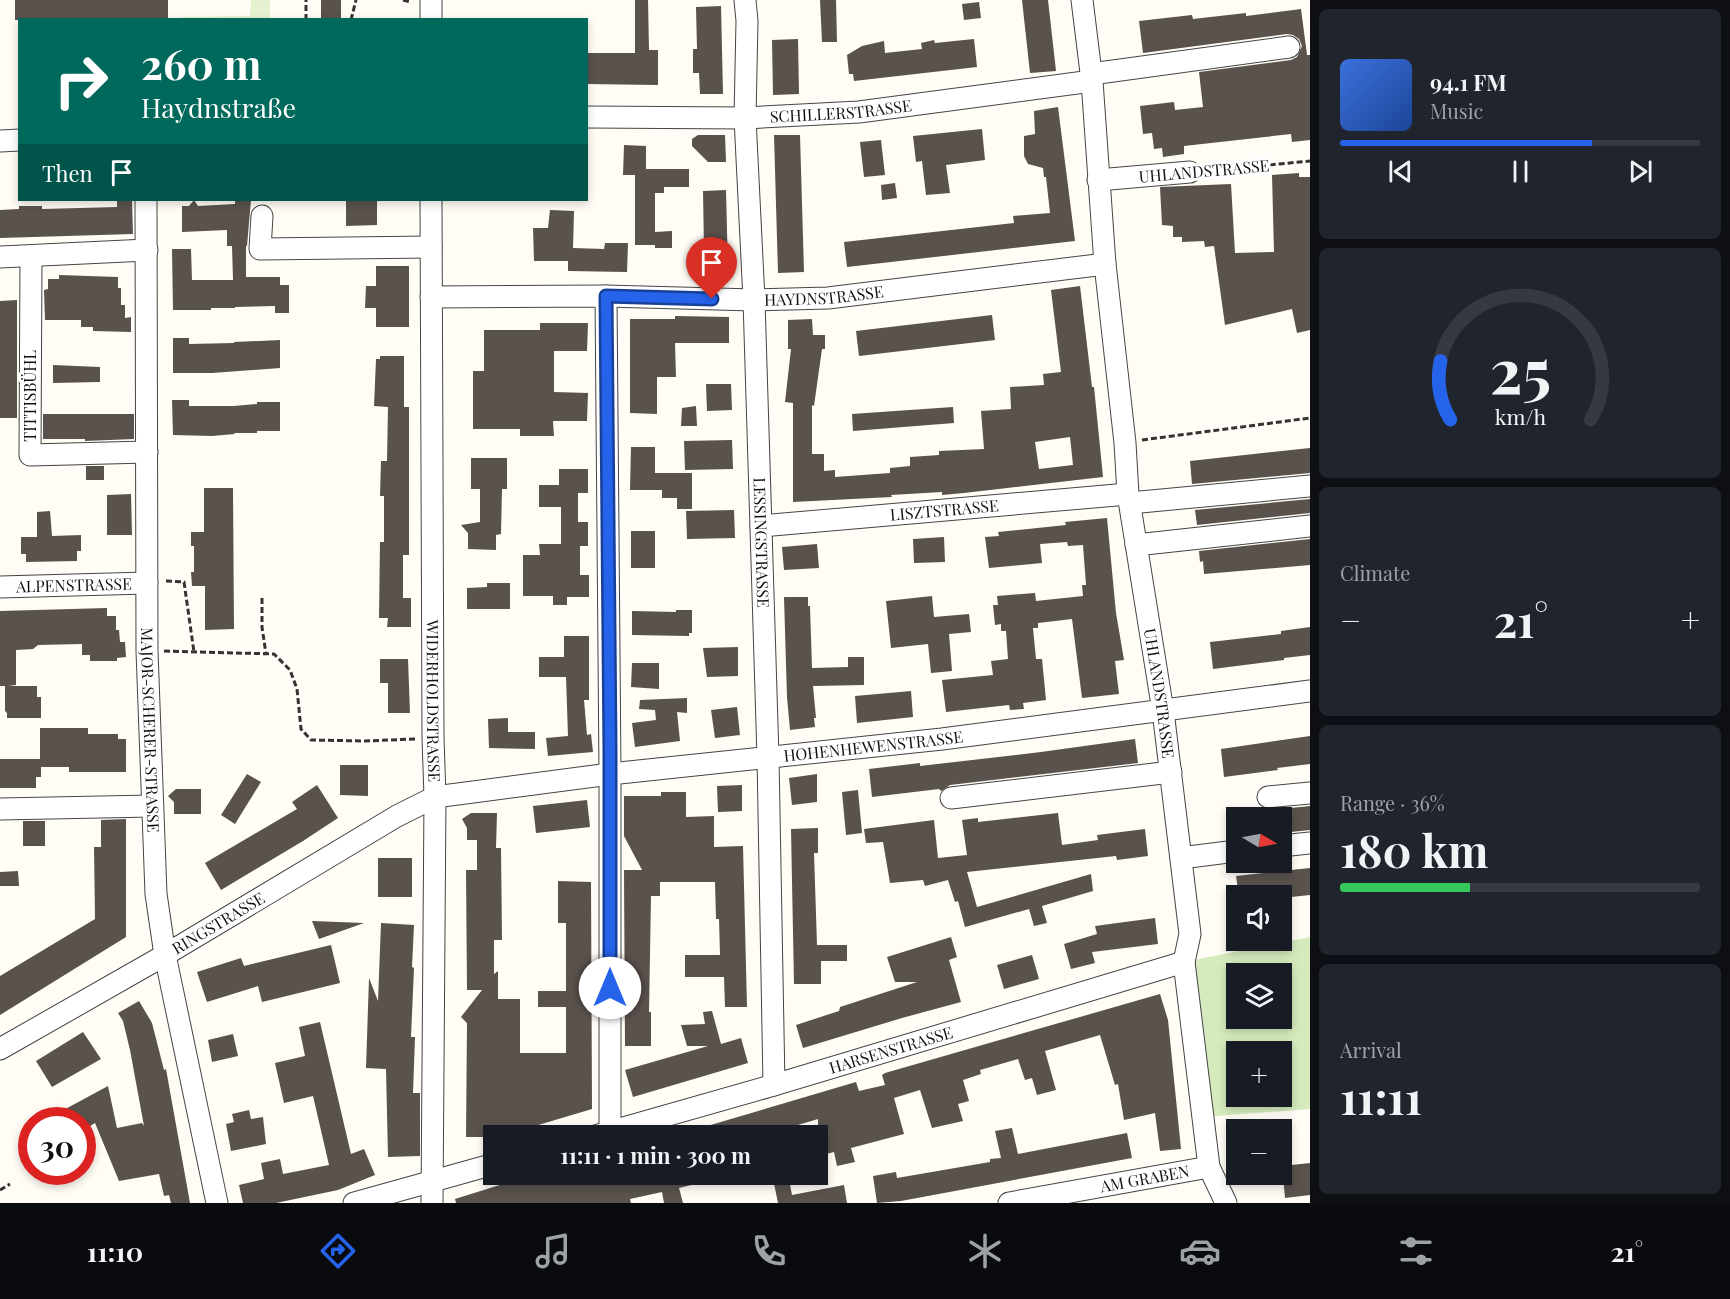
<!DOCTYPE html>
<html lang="en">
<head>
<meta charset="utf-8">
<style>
  :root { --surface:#171b24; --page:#20242c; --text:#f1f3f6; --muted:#9ea1a6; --line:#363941; --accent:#2563eb }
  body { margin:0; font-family:"Playfair Display",serif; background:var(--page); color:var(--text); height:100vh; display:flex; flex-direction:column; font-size:22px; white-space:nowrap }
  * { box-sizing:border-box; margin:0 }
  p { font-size:20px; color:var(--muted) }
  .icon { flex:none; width:33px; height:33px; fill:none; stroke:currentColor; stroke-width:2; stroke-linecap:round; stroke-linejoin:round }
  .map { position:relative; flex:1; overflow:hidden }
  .drawer { display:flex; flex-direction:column; gap:9px; padding:9px; background:#0d0f14; width:420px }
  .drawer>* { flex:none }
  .guide { position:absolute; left:18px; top:18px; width:570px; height:183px; border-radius:0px; box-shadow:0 3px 9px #0003; background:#00695c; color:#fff; overflow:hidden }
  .needle { width:39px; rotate:100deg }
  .buttons { position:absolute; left:1226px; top:807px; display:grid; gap:12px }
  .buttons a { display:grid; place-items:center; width:66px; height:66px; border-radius:0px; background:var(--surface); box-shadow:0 3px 9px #0003; font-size:30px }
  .speed { position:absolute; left:18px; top:1107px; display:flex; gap:12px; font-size:30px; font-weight:700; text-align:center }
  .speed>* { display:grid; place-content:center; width:78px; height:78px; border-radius:50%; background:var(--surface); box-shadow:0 3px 9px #0003; line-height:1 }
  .speed .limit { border:9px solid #d22; background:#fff; color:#111 }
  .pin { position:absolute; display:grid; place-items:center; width:51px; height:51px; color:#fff; margin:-62px -26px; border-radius:50% 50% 50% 0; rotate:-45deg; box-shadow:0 0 6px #0007 }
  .pin .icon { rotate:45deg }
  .me { position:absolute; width:66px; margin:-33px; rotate:0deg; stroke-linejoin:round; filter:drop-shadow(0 0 4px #0008) }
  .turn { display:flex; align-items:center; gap:21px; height:126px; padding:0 24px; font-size:27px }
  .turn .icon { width:78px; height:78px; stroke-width:2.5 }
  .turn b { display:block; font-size:42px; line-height:51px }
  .then { display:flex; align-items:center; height:57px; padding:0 24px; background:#0003; gap:12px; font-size:22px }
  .big { font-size:45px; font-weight:700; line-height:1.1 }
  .drawer .tile { flex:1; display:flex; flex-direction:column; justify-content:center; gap:9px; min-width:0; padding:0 21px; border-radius:9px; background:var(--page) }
  .drawer .dial { align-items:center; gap:0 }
  .dial svg { height:156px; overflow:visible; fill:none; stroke:var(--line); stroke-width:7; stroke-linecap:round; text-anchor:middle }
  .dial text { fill:var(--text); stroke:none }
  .song { display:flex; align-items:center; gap:18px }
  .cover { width:72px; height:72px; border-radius:9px; background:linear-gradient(135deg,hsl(220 70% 55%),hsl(220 70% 35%)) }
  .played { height:6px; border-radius:3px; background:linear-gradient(90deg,var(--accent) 70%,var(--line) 70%) }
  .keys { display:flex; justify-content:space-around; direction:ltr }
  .heat { display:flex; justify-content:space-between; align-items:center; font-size:33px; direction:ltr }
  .charge { height:9px; border-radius:4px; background:linear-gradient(90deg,#34c759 36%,var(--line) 0) }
  .trip { position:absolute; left:483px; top:1125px; width:345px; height:60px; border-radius:0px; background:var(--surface); box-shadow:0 3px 9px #0003; font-weight:700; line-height:60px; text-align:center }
  .tabs { display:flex; height:96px; justify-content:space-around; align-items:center; background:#090b0e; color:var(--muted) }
  .tabs .icon { width:42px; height:42px }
  .tabs .selected { color:var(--accent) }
  .tabs b { font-size:27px; color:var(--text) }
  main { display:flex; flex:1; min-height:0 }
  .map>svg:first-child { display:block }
  .green { fill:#d5ebbd; fill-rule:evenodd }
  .pitch { fill:#e6f2cf }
  .building { fill:#5a524d; fill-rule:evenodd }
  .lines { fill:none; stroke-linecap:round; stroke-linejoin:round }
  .minor-casing { stroke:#444; stroke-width:23 }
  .path { stroke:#333; stroke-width:3; stroke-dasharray:6 3; stroke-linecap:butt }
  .minor { stroke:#fff; stroke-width:21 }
  .route-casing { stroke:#184099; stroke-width:15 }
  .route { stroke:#2563eb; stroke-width:10 }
  .labels { text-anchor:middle; stroke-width:6; stroke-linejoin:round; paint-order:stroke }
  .street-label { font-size:16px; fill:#111; stroke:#fff }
</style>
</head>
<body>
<main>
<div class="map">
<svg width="1310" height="1203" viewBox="0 0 1310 1203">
  <rect width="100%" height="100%" fill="#fffdf5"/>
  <path class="green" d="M1310 937V1109L1204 1117 1184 962ZM1236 974H1281V1018H1236ZM1236 1052H1281V1096H1236Z"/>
  <path class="pitch" d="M251 0H270V19H182V17L250 16Z"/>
  <g class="building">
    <rect x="15" y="0" width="153" height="20"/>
    <rect x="321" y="0" width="20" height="20"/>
    <path d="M635 0H648L649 50H658V85L586 84V53H635Z"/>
    <path d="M820 0H836L837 42H822Z"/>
    <path d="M1022 0H1048L1056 71 1030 73Z"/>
    <path d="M979 2 981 18 964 20 962 4Z"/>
    <path d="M721 6 723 94H700L699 73H693V49H697L696 7Z"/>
    <path d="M1301 9 1307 55H1310V140L1292 142 1291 134 1184 146V154L1163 157 1162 148 1154 149 1152 133 1143 134 1140 106 1174 102 1175 110 1203 107 1199 72 1291 60 1297 57 1302 46 1299 39 1293 35 1287 34 1143 53 1139 21 1192 15 1193 19 1246 13V16Z"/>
    <path d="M798 39 799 94 773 95 772 40Z"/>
    <path d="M974 39 977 67 854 81 853 74H849L847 55 862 46 884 41 885 53 922 49 921 43 934 40 935 43Z"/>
    <path d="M1058 107 1075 241 847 267 844 242 1014 223 1013 216 1050 213 1046 177H1044L1043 168 1028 164 1024 156V136L1035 134 1034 111Z"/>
    <path d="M982 129 985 160 946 165 950 193 926 195 922 161 916 162 913 136Z"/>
    <path d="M698 135H725L726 162H708L692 146V139Z"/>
    <path d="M774 135H800L804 272 778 273Z"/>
    <path d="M881 140 885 175 864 177 860 142Z"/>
    <path d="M624 145 646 146V169H689V187H664V193H655V232L672 231V248H655V245H635V175H623Z"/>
    <path d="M1299 173V177H1310V330L1297 333 1292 309 1225 325 1214 246 1205 247 1204 241 1182 242V237H1173V226L1162 225 1160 187 1231 184 1235 253 1274 252 1272 175Z"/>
    <path d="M895 183 897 198 882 200 881 185Z"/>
    <path d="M726 190 728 271H693L694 261 704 251 703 191Z"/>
    <path d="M117 200H132L133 234 0 238V210L19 209V206H42V209L117 207Z"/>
    <path d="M194 200 198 206 235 204V200H251L247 246H246V277H280V285H289V313H275V306L235 307V308H211V310H173L172 249H191L192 280H233L232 246H227V230L182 232V206H189Z"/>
    <path d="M346 200H377V225L346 226Z"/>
    <path d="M550 210 574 211 573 248 604 249 605 243H628L627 272 568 271V261H534L533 228H548Z"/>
    <path d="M376 266H409V327H376V308H365L366 286H376Z"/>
    <path d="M59 275 118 277V288H121V305H125V318L131 317V332L93 331V327H81V320H45L44 290 48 289V279H59Z"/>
    <path d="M1080 286 1092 387H1094L1103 477 964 493 942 495V492L891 495 892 497 793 502V403L785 402 791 349H788V320L812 319 813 335H825V349H822L814 406 812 405V454H824V471L835 470V477L890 473V468L910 466V457L939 455V451L984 449 981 411 1011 409 1010 387 1044 385 1043 374 1061 372 1051 290ZM1070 437 1073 465 1039 469 1035 442Z"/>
    <path d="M17 300V418H0V301Z"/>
    <path d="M992 315 995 340 859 356 856 331Z"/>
    <path d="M675 316 729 317V343H675L676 377H657V414L630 413V319H675Z"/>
    <path d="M540 323H588L587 351H554V392L588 393 587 421H553L554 436H520V429H473V371H484V330H540Z"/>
    <path d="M173 338H189V344L234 343V342L280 340V368L212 373H173Z"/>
    <path d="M380 356H404V407H409V555H403V598H411V627H387L388 618H379L380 542H384V496H380L381 461H387L388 407 374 406 376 359H380Z"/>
    <path d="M53 365 100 367V382L53 383Z"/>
    <path d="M706 384H731L732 410 707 411Z"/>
    <path d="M172 400H189V406H234L257 404V402H280V431H257V433H234L235 434 212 436 173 435Z"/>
    <path d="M696 406 697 426H681L682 408Z"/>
    <path d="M953 407 954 423 853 431 852 414Z"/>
    <path d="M43 414H134V439L85 441V439H43Z"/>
    <path d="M732 440 733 469 685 470 684 441Z"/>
    <path d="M631 447H655V473H692V509H677V498H662V490H630Z"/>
    <path d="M1310 448V473L1192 484 1190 461Z"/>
    <path d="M471 458H507V489H502L501 534 496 535V550L468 549V533L461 525 480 522V489H471Z"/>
    <rect x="86" y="466" width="18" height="14"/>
    <path d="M559 469H588V493H578V522H588V546H580V575H589V597H567V605H553V596H523V555H540L539 544H561V507H539V485H559Z"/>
    <path d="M204 488H233L234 629 205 630V586H192L191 572H194V546H191V532H204Z"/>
    <path d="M131 494 132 535H107V495Z"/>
    <path d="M1310 499V513L1197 525 1195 510Z"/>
    <path d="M734 510 735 538 687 539 686 511Z"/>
    <path d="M50 511 52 536 81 535V551H77V561L26 562V554H21V537H37V512Z"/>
    <path d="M1107 518 1116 613 1124 660 1115 661 1119 694 1082 698 1072 619 1038 623V628H1033L1036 659H1042L1046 700 1023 703 1024 709 1010 710 1009 705 946 712 942 680 993 675 991 661 1008 659 1006 631H1001V624L995 625 993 605H998L997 596 1035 593 1036 601 1083 596 1082 585H1086L1083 545 1068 546 1067 542 1040 544 1042 563 989 568 985 537 999 536 998 532 1066 525 1065 522Z"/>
    <rect x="631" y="531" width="24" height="37"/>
    <path d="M944 537 945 562 914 563 913 539Z"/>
    <path d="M1310 539V565L1204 574 1203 561 1200 562 1199 551Z"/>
    <path d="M817 544 819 568 784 570 782 547Z"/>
    <path d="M487 583H510V609H467V588L487 587Z"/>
    <path d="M932 596 934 617 969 614 971 632 949 634 952 671 931 673 928 644 891 648 886 601Z"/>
    <path d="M784 597H808V606H810L812 668 848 667V657H864V685L813 686 816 718H814L815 727 790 730 787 697Z"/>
    <path d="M107 608V616H116V630H119L120 642H125L126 657 117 658V661H90V655H82V644L38 645 33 649 16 650V685L8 686H37V697H41V718H7V713L5 711V686H0V611Z"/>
    <path d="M676 610H692V633H689V636L632 635V611L676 612Z"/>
    <path d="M1310 627V655L1284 658V660L1213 669 1210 642 1281 634V631Z"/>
    <path d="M564 636H589V700H584L587 735 591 734 593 752 548 756 546 738 568 736 566 677H539V657H564Z"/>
    <path d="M738 647V676L707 677 703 648Z"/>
    <path d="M380 659H408L410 713H388V683H380Z"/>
    <path d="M632 663H659V689L631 687Z"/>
    <path d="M911 691 913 717 857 723 855 696Z"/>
    <path d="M687 698V713L677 712 680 741 635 747 632 723 656 720 655 710 639 709 640 700Z"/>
    <path d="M737 707 740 735 715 738 711 710Z"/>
    <path d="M508 718V732H535V749L489 748 488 719Z"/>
    <path d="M40 728H88V734H118V739H126V772H69V767H41V777H36V788H0V759H40Z"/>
    <path d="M1310 736V764L1277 768 1278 770 1224 777 1221 749Z"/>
    <path d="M1135 739 1138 763 950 785 941 791 939 789 872 797 869 769 920 763V766L1041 752Z"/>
    <path d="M340 765H368V796L340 795Z"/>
    <path d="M247 774 261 782 235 824 221 815Z"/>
    <path d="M817 774V802L792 805 789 778Z"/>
    <path d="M317 785 338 818 303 841 221 890 205 863 297 809 292 802Z"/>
    <path d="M742 785V811L718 812 717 786Z"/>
    <path d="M176 789H201V814H174V802L168 796Z"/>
    <path d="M858 790 862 833 846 835 842 792Z"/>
    <path d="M661 792H686V817L714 816V847L743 846 747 1007H725L724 977H685V955H720L719 919H716L715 882H660V896H651L649 1012H651V1046H625L624 870H642L624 836V796H661Z"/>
    <path d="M587 800 590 827 536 833 533 806Z"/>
    <path d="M1310 806V830L1281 833V809Z"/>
    <path d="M471 813H497L496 848H501L502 940H494V974L498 971V999H520V1053H566V1007H538V991H566V923H558V881L591 882 592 1109 535 1126 496 1125V1136L494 1137H466L467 1023 461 1017 482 990H467L466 870H477V840H467V828L462 819Z"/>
    <path d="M1058 813 1062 845 1098 840 1097 835 1145 829 1148 856 1117 860 1116 856 967 872 977 907 1091 874 1093 891 1042 906 1047 923 1034 926 1029 909 965 927 958 901 955 902 948 880 925 886 923 880 890 883 883 842 866 843 864 829 934 820 938 858 967 855 962 820 978 818V822Z"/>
    <path d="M126 819V937L0 1015V976L95 919 94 847H101V820Z"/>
    <rect x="23" y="821" width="22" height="25"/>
    <path d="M818 828V853H814L817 945H847V961H821V984H794L791 829Z"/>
    <rect x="378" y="858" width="34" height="39"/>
    <path d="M1310 868V895L1281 898V896H1239L1236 876Z"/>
    <path d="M18 871 19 886H0V872Z"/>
    <path d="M1155 918 1158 944 1092 952 1095 963 1071 969 1064 944 1097 934 1095 926Z"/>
    <path d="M312 921 364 923 319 939Z"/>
    <path d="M381 923 414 925 412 967 414 968 411 1037H415L413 1093H420V1156L388 1157 386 1069 366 1068 369 978 378 1001Z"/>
    <path d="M951 937 957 957 949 960 961 1002 902 1018 803 1048 796 1025 839 1011 840 1007 917 982H895L887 957Z"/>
    <path d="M331 945 340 983 262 1002 258 986 207 1002 197 972 241 958 244 966Z"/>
    <path d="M1032 955 1039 979 1004 989 997 965Z"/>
    <path d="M1160 994 1168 1020 1181 1149 1160 1151 1155 1113 1124 1120 1118 1084 1115 1085 1100 1035 1045 1051 1056 1090 1037 1095 1032 1078 1025 1080 1018 1059 980 1070 981 1074 963 1080 969 1101 958 1104 963 1121 932 1128 920 1090 894 1098 904 1134 851 1148 855 1162 837 1166 834 1152 818 1156V1119L761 1136H687V1132L856 1082 859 1091 885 1085 882 1075 885 1073Z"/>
    <path d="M139 1001 152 1023 164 1070 166 1069 190 1203H171L169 1195 164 1196 159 1174 119 1181 95 1123 82 1131V1120H45L108 1086 117 1128 142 1123 144 1126 130 1050 123 1021 118 1013Z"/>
    <path d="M712 1011 721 1044 741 1038 748 1063 633 1097 625 1070 708 1046H687L681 1025 705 1024 703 1012Z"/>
    <path d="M320 1022 351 1154 364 1149 375 1175 338 1190 276 1203H243L239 1185 264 1179 261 1163 280 1159 283 1174 329 1165 313 1096 284 1103 275 1063 305 1056 299 1027Z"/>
    <path d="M83 1032 101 1059 52 1087 36 1061Z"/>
    <path d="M233 1034 238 1056 212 1062 208 1040Z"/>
    <path d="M249 1110 251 1119 263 1117 266 1144 231 1151 226 1124 234 1122 232 1114Z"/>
    <path d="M1012 1128 1018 1154 1127 1133 1132 1158 901 1201 877 1203 873 1176 896 1172 897 1178 990 1162V1159L1001 1158 995 1131Z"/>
    <path d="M1310 1163V1195L1285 1198 1282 1166Z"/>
    <path d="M535 1174H711L712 1180 679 1188 683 1203H664L662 1192 630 1199 631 1203H456L455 1199Z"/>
    <path d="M772 1174H788L792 1195 844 1185 847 1203H778Z"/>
  </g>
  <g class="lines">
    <g class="minor-casing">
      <g id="minor">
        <path id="s1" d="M745 0 747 21 745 118 754 300 768 757 774 1085"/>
        <path id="s2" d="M1082 0 1092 81 1105 264 1125 443 1128 494 1163 711 1190 934 1184 962 1209 1167 1226 1203"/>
        <path d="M431 20V0"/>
        <path d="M1091 74 1289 47"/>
        <path id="s3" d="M586 117 745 118 859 112 1092 81"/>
        <path d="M0 141 20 140"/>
        <path d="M1098 180 1190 172"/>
        <path id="s4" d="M146 200 147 651 156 894 165 955 217 1203"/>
        <path id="s5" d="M431 200 433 738 435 797 432 1203"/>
        <path d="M262 216 260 249 431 247"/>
        <path d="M31 256 30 455 147 452"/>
        <path d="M0 257 147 250"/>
        <path d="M606 296 610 774V1131"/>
        <path id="s6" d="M431 297 606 296 754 300 828 298 1105 264"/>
        <path d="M1130 503 1310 486"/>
        <path id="s7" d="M761 526 1128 494"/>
        <path d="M1136 545 1310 526"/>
        <path id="s8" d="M0 587 147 583"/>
        <path d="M1268 797 1310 793"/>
        <path d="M951 798 1171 772"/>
        <path d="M0 809 152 806"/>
        <path d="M1281 846 1310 843"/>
        <path d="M1181 858 1236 851"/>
        <path id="s9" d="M0 1049 165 955 397 816 435 797 610 774 942 739 1310 691"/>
        <path id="s10" d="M595 1136 774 1085 1184 962"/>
        <path d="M354 1203 494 1164"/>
        <path id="s11" d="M1009 1203 1209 1167"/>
      </g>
    </g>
    <g class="path">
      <path d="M403 0 411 2"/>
      <path d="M306 20V0"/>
      <path d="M351 20 356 0"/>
      <path d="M1207 171 1310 161"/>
      <path d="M1142 440 1310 418"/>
      <path d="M166 581 184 582 194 652"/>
      <path d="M262 598V627L266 654"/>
      <path d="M164 651 274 654 290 670 297 689 301 729 311 740 365 741 415 739"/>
      <path d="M0 1190 10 1184"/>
    </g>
    <use href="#minor" class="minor"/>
  </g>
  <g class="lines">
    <g class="route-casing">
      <path id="route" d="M610 988V750L606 296 712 299"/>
    </g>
    <use href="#route" class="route"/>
  </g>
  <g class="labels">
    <g class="street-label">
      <text dy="6" stroke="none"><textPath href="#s3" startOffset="255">SCHILLERSTRASSE</textPath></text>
      <text transform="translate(1204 171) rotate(-5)" y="6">UHLANDSTRASSE</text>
      <text dy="6" stroke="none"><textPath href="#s6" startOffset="393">HAYDNSTRASSE</textPath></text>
      <text transform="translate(30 396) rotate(-90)" y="6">TITTISBÜHL</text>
      <text dy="6" stroke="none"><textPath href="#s7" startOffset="184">LISZTSTRASSE</textPath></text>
      <text dy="6" stroke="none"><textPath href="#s1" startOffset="543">LESSINGSTRASSE</textPath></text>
      <text dy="6" stroke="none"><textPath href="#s8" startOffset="74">ALPENSTRASSE</textPath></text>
      <text dy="6" stroke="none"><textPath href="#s2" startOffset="698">UHLANDSTRASSE</textPath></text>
      <text dy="6" stroke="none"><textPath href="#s5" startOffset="501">WIDERHOLDSTRASSE</textPath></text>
      <text dy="6" stroke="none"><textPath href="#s4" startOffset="530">MAJOR-SCHERER-STRASSE</textPath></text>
      <text dy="6" stroke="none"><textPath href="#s9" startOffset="944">HOHENHEWENSTRASSE</textPath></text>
      <text dy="6" stroke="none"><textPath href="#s9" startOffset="252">RINGSTRASSE</textPath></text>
      <text dy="6" stroke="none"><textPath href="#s10" startOffset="308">HARSENSTRASSE</textPath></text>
      <text dy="6" stroke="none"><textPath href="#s11" startOffset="138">AM GRABEN</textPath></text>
    </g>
  </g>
</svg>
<div class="buttons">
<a><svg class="needle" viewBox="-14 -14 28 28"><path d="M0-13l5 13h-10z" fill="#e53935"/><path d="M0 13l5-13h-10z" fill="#9ea1a6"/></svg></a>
<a><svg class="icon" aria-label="sound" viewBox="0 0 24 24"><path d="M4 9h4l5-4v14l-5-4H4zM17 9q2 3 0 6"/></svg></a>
<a><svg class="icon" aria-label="layers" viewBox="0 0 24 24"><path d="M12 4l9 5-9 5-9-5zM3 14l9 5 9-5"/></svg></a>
<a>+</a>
<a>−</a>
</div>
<div class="speed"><div class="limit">30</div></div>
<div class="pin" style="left:712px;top:299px;background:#d93025"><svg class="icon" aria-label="arrive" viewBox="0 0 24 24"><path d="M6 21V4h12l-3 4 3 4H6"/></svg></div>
<svg class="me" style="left:610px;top:988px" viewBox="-20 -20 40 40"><circle r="19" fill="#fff"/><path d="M0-13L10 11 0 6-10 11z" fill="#2563eb"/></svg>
<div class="trip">11:11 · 1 min · 300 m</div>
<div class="guide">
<div class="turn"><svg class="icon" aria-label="right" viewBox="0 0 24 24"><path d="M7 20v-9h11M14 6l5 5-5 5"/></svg><div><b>260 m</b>Haydnstraße</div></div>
<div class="then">Then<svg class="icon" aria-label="arrive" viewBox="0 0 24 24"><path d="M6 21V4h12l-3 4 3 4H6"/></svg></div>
</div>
</div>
<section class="drawer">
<div class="tile">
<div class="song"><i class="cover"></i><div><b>94.1 FM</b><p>Music</p></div></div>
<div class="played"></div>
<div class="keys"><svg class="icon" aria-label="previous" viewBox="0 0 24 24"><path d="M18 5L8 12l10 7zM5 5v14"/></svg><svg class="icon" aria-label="pause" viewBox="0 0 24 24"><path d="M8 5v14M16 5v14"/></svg><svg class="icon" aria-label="next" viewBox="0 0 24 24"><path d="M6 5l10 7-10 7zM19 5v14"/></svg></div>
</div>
<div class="tile dial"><svg viewBox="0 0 100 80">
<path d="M14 69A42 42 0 1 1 86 69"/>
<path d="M14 69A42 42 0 0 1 9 39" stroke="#2563eb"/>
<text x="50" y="56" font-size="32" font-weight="700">25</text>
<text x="50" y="72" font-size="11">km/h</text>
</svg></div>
<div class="tile"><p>Climate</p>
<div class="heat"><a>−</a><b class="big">21°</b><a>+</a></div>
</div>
<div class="tile"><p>Range · 36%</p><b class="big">180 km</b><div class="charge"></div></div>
<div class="tile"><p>Arrival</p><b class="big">11:11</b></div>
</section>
</main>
<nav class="tabs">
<b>11:10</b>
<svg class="icon selected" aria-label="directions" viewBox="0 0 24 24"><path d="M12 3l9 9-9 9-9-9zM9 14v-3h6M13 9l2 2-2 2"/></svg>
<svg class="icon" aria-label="music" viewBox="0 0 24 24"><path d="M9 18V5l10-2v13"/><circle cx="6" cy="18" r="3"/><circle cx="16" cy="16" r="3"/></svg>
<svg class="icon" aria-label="phone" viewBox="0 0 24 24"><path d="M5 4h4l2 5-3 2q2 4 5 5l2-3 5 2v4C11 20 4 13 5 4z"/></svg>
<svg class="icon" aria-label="climate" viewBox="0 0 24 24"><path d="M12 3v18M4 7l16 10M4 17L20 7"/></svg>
<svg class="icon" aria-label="car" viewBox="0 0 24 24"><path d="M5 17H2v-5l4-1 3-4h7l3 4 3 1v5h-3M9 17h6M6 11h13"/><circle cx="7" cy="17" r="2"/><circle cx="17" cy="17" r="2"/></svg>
<svg class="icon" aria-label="filters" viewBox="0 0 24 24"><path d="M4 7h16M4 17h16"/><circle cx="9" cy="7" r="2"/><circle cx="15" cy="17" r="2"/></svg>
<b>21°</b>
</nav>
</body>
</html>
